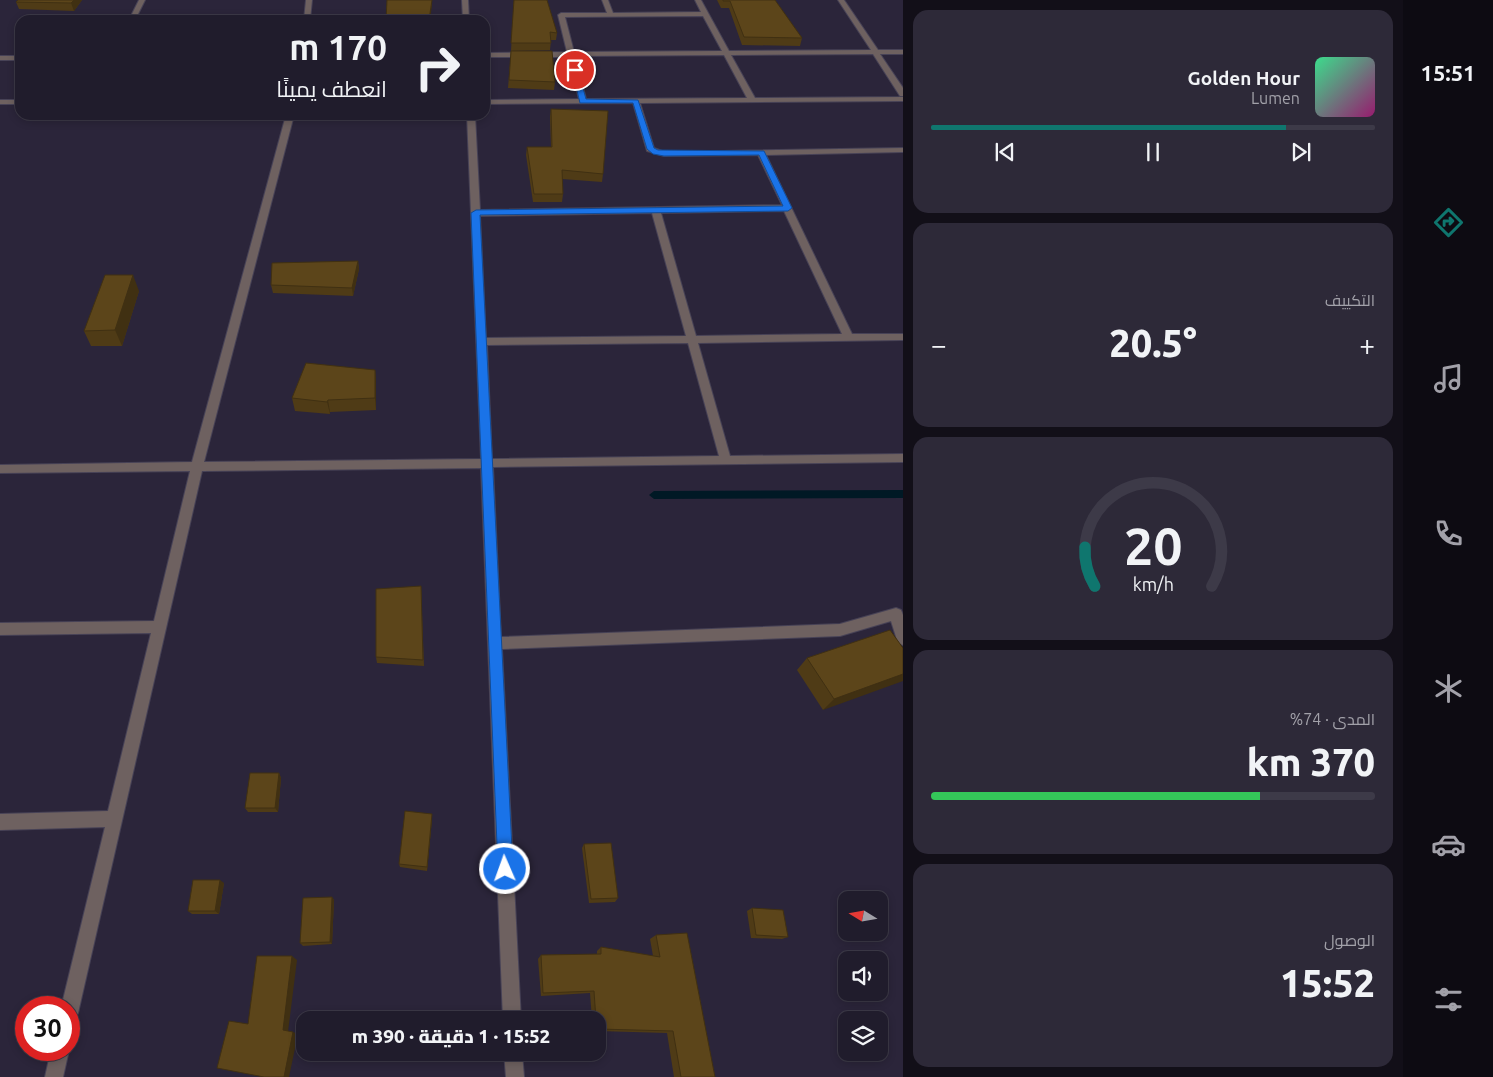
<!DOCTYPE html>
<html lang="ar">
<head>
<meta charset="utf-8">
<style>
  :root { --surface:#201c2c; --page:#2d2938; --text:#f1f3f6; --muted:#a2a1a9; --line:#3d3a48; --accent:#0f766e }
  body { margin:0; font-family:Ubuntu,Cairo,sans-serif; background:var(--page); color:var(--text); direction:rtl; height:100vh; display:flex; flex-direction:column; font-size:19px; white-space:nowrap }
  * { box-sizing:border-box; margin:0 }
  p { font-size:16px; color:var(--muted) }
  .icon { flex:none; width:28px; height:28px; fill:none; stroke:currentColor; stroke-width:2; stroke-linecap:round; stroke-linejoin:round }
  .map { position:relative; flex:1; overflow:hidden; direction:ltr }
  .side { display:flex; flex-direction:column; gap:10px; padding:10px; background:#120f18; width:500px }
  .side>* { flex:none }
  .hud { position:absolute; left:15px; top:15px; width:475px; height:105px; border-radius:15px; box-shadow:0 2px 8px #0003,0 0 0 1px var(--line); direction:rtl; background:#201c2c; color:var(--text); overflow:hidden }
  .needle { width:32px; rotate:281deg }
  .buttons { position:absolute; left:838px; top:891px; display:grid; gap:10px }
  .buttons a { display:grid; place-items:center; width:50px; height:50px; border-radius:10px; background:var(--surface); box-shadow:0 2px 8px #0003,0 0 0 1px var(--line); font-size:25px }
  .speed { position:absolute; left:15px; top:996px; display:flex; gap:10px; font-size:25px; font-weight:700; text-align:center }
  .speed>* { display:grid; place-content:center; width:65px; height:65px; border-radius:50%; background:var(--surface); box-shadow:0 2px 8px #0003,0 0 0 1px var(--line); line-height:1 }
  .speed .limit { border:8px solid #d22; background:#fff; color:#111 }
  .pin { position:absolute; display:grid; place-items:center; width:42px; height:42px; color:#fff; margin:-21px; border:2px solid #fff; border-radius:50%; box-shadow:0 1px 5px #0007 }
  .me { position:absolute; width:55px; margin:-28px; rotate:358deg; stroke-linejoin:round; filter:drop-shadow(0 0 4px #0008) }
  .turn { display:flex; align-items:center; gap:18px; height:105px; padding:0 20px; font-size:22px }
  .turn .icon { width:65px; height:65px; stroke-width:2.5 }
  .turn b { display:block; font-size:35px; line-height:42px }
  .big { font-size:38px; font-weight:800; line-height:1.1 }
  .side .widget { flex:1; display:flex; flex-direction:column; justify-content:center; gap:8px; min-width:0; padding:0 18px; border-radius:15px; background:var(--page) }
  .side .dial { align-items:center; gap:0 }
  .dial svg { height:130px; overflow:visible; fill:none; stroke:var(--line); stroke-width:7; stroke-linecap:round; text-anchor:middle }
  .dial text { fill:var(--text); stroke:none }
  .song { display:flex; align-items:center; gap:15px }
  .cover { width:60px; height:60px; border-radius:8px; background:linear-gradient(135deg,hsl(150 70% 55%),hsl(320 70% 35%)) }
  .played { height:5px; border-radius:2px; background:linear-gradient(90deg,var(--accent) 80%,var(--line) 80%) }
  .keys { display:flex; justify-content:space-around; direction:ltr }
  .heat { display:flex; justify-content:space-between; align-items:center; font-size:28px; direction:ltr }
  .charge { height:8px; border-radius:4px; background:linear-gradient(90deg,#34c759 74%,var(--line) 0) }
  .trip { position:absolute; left:296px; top:1011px; width:310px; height:50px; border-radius:15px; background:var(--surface); box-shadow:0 2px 8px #0003,0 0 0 1px var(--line); font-weight:800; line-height:50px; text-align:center; direction:rtl }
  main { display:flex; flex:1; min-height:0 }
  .dock { display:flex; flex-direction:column; width:90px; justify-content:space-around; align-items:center; background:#0d0b12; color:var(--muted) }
  .dock .icon { width:35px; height:35px }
  .dock .on { color:var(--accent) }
  .dock b { font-size:22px; color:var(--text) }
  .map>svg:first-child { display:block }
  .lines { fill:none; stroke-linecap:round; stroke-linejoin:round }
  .stream { fill:#001925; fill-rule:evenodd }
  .minor-casing { stroke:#474256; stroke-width:2 }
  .minor { fill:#6e6160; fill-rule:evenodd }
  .wall { fill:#4f3b16 }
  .shaded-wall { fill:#403012 }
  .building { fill:#5c451a; stroke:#403012 }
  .route { fill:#1a73e8; stroke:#114b97 }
</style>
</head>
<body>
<main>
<nav class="dock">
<b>15:51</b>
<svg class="icon on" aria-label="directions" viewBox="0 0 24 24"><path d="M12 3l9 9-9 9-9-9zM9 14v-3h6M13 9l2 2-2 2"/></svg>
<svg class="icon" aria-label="music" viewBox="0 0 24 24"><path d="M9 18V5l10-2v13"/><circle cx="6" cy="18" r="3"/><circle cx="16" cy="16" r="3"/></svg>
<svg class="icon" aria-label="phone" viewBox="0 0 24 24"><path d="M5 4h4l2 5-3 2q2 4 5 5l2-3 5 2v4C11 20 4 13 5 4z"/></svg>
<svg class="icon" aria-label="climate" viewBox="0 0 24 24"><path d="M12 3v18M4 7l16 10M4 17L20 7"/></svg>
<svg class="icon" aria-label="car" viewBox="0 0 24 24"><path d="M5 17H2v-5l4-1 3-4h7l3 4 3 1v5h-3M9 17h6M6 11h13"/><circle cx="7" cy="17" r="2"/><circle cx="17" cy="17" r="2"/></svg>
<svg class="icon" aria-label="filters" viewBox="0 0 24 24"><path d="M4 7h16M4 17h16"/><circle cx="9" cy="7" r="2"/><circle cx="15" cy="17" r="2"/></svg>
</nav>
<section class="side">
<div class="widget">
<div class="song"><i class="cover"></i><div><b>Golden Hour</b><p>Lumen</p></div></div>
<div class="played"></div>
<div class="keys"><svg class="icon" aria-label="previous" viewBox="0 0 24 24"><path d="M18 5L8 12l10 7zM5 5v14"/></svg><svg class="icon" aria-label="pause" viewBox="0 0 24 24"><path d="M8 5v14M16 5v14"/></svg><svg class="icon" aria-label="next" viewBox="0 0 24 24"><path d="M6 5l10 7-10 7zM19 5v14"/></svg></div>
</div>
<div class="widget"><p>التكييف</p>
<div class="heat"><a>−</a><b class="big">20.5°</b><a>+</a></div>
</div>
<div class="widget dial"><svg viewBox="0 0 100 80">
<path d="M14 69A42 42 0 1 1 86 69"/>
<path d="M14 69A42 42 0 0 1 8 45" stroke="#0f766e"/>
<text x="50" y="56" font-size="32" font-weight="700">20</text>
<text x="50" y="72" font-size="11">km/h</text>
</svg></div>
<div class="widget"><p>المدى · 74%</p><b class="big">370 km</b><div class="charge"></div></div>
<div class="widget"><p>الوصول</p><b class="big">15:52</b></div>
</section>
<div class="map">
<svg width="903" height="1077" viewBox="0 0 903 1077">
  <rect width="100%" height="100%" fill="#2b253a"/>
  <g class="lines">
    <path class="stream" d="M903 490V498L654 499 649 495 654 491Z"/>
    <g class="minor-casing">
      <g id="minor">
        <path d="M139 0H145L135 20H129Z"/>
        <path d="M306 0H312L310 20H304Z"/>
        <path d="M462 0H468L469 20H463Z"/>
        <path d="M602 0H608L613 13 701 12 695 0H701L729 51 871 50 838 0H844L878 50H903V54H880L903 88V96H900L873 54 731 55 755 98 903 97V101L640 103 654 148 665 152 903 148V152L766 155 852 334H903V340L698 343 730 456 903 454V462L493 467 501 637 840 624 896 608 901 610 903 615V645L898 643 891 621 840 636 502 649 521 1020H503L481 468 202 471 78 1013 75 1019 69 1022V1008H61L105 827 0 830V814L108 811 151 633 0 635V623L154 621 190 471 0 473V465L192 462 286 115H294L204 462 481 459 467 115H475L480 210 782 205 758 155 664 156 647 151 633 103 485 104V100L579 99 568 57H485V53L567 52 558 15 561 13H607ZM703 16 722 51 574 52 565 17ZM724 55 747 98 586 99 575 56ZM784 211 842 334 696 336 661 213ZM652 213 686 336 486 338 480 216ZM688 343 719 456 492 459 487 345Z"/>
        <rect x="0" y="56" width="20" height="4"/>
        <rect x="0" y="100" width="20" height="4"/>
        <path d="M69 1049V1050L63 1077H45L51 1050Z"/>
        <path d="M504 1052H522L524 1077H506Z"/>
      </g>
    </g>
    <use href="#minor" class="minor"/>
  </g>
  <g class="wall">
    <path d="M18 0H95H82L74 11 19 9 16 2Z"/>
    <path d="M514 0 557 33 556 40H551L550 50 511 51Z"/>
    <path d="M717 0H775L802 38 800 46 742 45 729 8H721Z"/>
    <path d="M511 51 555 82 554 90 508 88Z"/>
    <path d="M551 109 603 174 602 182 562 179 563 194 562 202H533L526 155 527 147H551L550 117Z"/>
    <path d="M358 261 359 269 353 296 273 293 271 285Z"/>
    <path d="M139 291 122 346H91L84 331Z"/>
    <path d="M375 370 376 382V410L330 412V414L295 411 292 398Z"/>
    <path d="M421 586 424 666 377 663 376 657Z"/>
    <path d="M903 648 823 710 797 670 807 658Z"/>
    <path d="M279 773 281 778 278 812H248L245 808Z"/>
    <path d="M432 819 427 871 400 867 399 864Z"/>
    <path d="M584 844 618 898 615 902 589 903 582 848Z"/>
    <path d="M224 883 219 914H192L188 911Z"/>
    <path d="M332 897 334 900 332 944 303 946 300 943Z"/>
    <path d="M752 908 788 937 782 939 751 938 747 911Z"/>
    <path d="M656 935 715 1077H674L667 1033 598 1031V1020H592L590 993 541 996 538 959 541 955 597 954V951L601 947 653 956 650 939Z"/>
  </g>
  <g class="shaded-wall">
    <path d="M74 0H82L74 11 71 3Z"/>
    <path d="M432 0V5L430 20H429Z"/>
    <path d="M358 261 359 269 353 296 352 288Z"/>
    <path d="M133 275 139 291 122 346 115 330Z"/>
    <path d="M375 370 376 382V410L375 398Z"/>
    <path d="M328 400 330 412V414L327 402Z"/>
    <path d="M903 674V681L823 710 834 699Z"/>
    <path d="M279 773 281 778 278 812 275 808Z"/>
    <path d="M432 814V819L427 871V867Z"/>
    <path d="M220 880 224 883 219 914 215 911Z"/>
    <path d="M332 897 334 900 332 944 330 942Z"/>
    <path d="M292 956 297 960 288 1032 283 1030Z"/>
    <path d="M293 1032 298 1034 289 1077H284Z"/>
  </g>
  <g class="building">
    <path d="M18 0H74L71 3 16 2Z"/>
    <path d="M387 0H432L429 20H386Z"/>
    <path d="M514 0H547L557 33 550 32 551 43H511Z"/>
    <path d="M723 0H775L802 38 744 37 730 1H723Z"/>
    <path d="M511 51H552L555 82 509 80Z"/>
    <path d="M551 109 608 111 603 174 562 170 563 194H534L527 147H552Z"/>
    <path d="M358 261 352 288 271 285 272 263Z"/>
    <path d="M105 275H133L115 330 84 331Z"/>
    <path d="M306 363 375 370V398L328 400 327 402 292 398Z"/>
    <path d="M421 586 423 660 376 657V589Z"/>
    <path d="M890 630 903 648V674L834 699 807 658Z"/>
    <path d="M250 773H279L275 808H245Z"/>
    <path d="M405 811 432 814 427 867 399 864Z"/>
    <path d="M611 843 618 898 591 899 584 844Z"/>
    <path d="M193 880H220L215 911H188Z"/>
    <path d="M332 897 330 942 300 943 303 898Z"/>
    <path d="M752 908 783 910 788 937 756 935Z"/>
    <path d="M687 933 715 1077H681L673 1031 598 1029V1020H596L594 991 543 993 541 955 601 954V947L660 957 656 935Z"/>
    <path d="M257 956H292L283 1030 293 1032 284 1077H264L217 1068 229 1021 248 1024Z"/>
  </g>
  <path class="route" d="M575 68 578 70 586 99 638 100 654 148 658 150 764 151 792 208 788 211 480 215 513 869 510 874 505 876 500 874 498 869 471 213 476 210 783 206 759 155 664 156 653 154 647 149 633 103H580L572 70Z"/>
</svg>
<div class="buttons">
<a><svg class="needle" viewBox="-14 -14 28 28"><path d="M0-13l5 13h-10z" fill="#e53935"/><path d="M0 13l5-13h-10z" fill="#a2a1a9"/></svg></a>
<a><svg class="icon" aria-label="sound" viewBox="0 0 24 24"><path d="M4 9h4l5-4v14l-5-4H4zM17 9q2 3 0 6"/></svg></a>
<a><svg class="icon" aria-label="layers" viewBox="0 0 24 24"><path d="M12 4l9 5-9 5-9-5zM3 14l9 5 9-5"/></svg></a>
</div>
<div class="speed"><div class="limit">30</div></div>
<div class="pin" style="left:575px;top:70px;background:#d93025"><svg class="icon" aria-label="arrive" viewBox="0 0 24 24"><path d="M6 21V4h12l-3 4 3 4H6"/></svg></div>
<svg class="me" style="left:505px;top:869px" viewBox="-20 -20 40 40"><circle r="17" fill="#1a73e8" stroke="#fff" stroke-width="3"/><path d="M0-11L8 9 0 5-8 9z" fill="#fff"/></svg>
<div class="trip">15:52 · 1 دقيقة · 390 m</div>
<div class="hud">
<div class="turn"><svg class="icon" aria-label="right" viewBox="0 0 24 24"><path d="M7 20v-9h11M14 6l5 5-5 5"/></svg><div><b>170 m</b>انعطف يمينًا</div></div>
</div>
</div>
</main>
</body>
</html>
